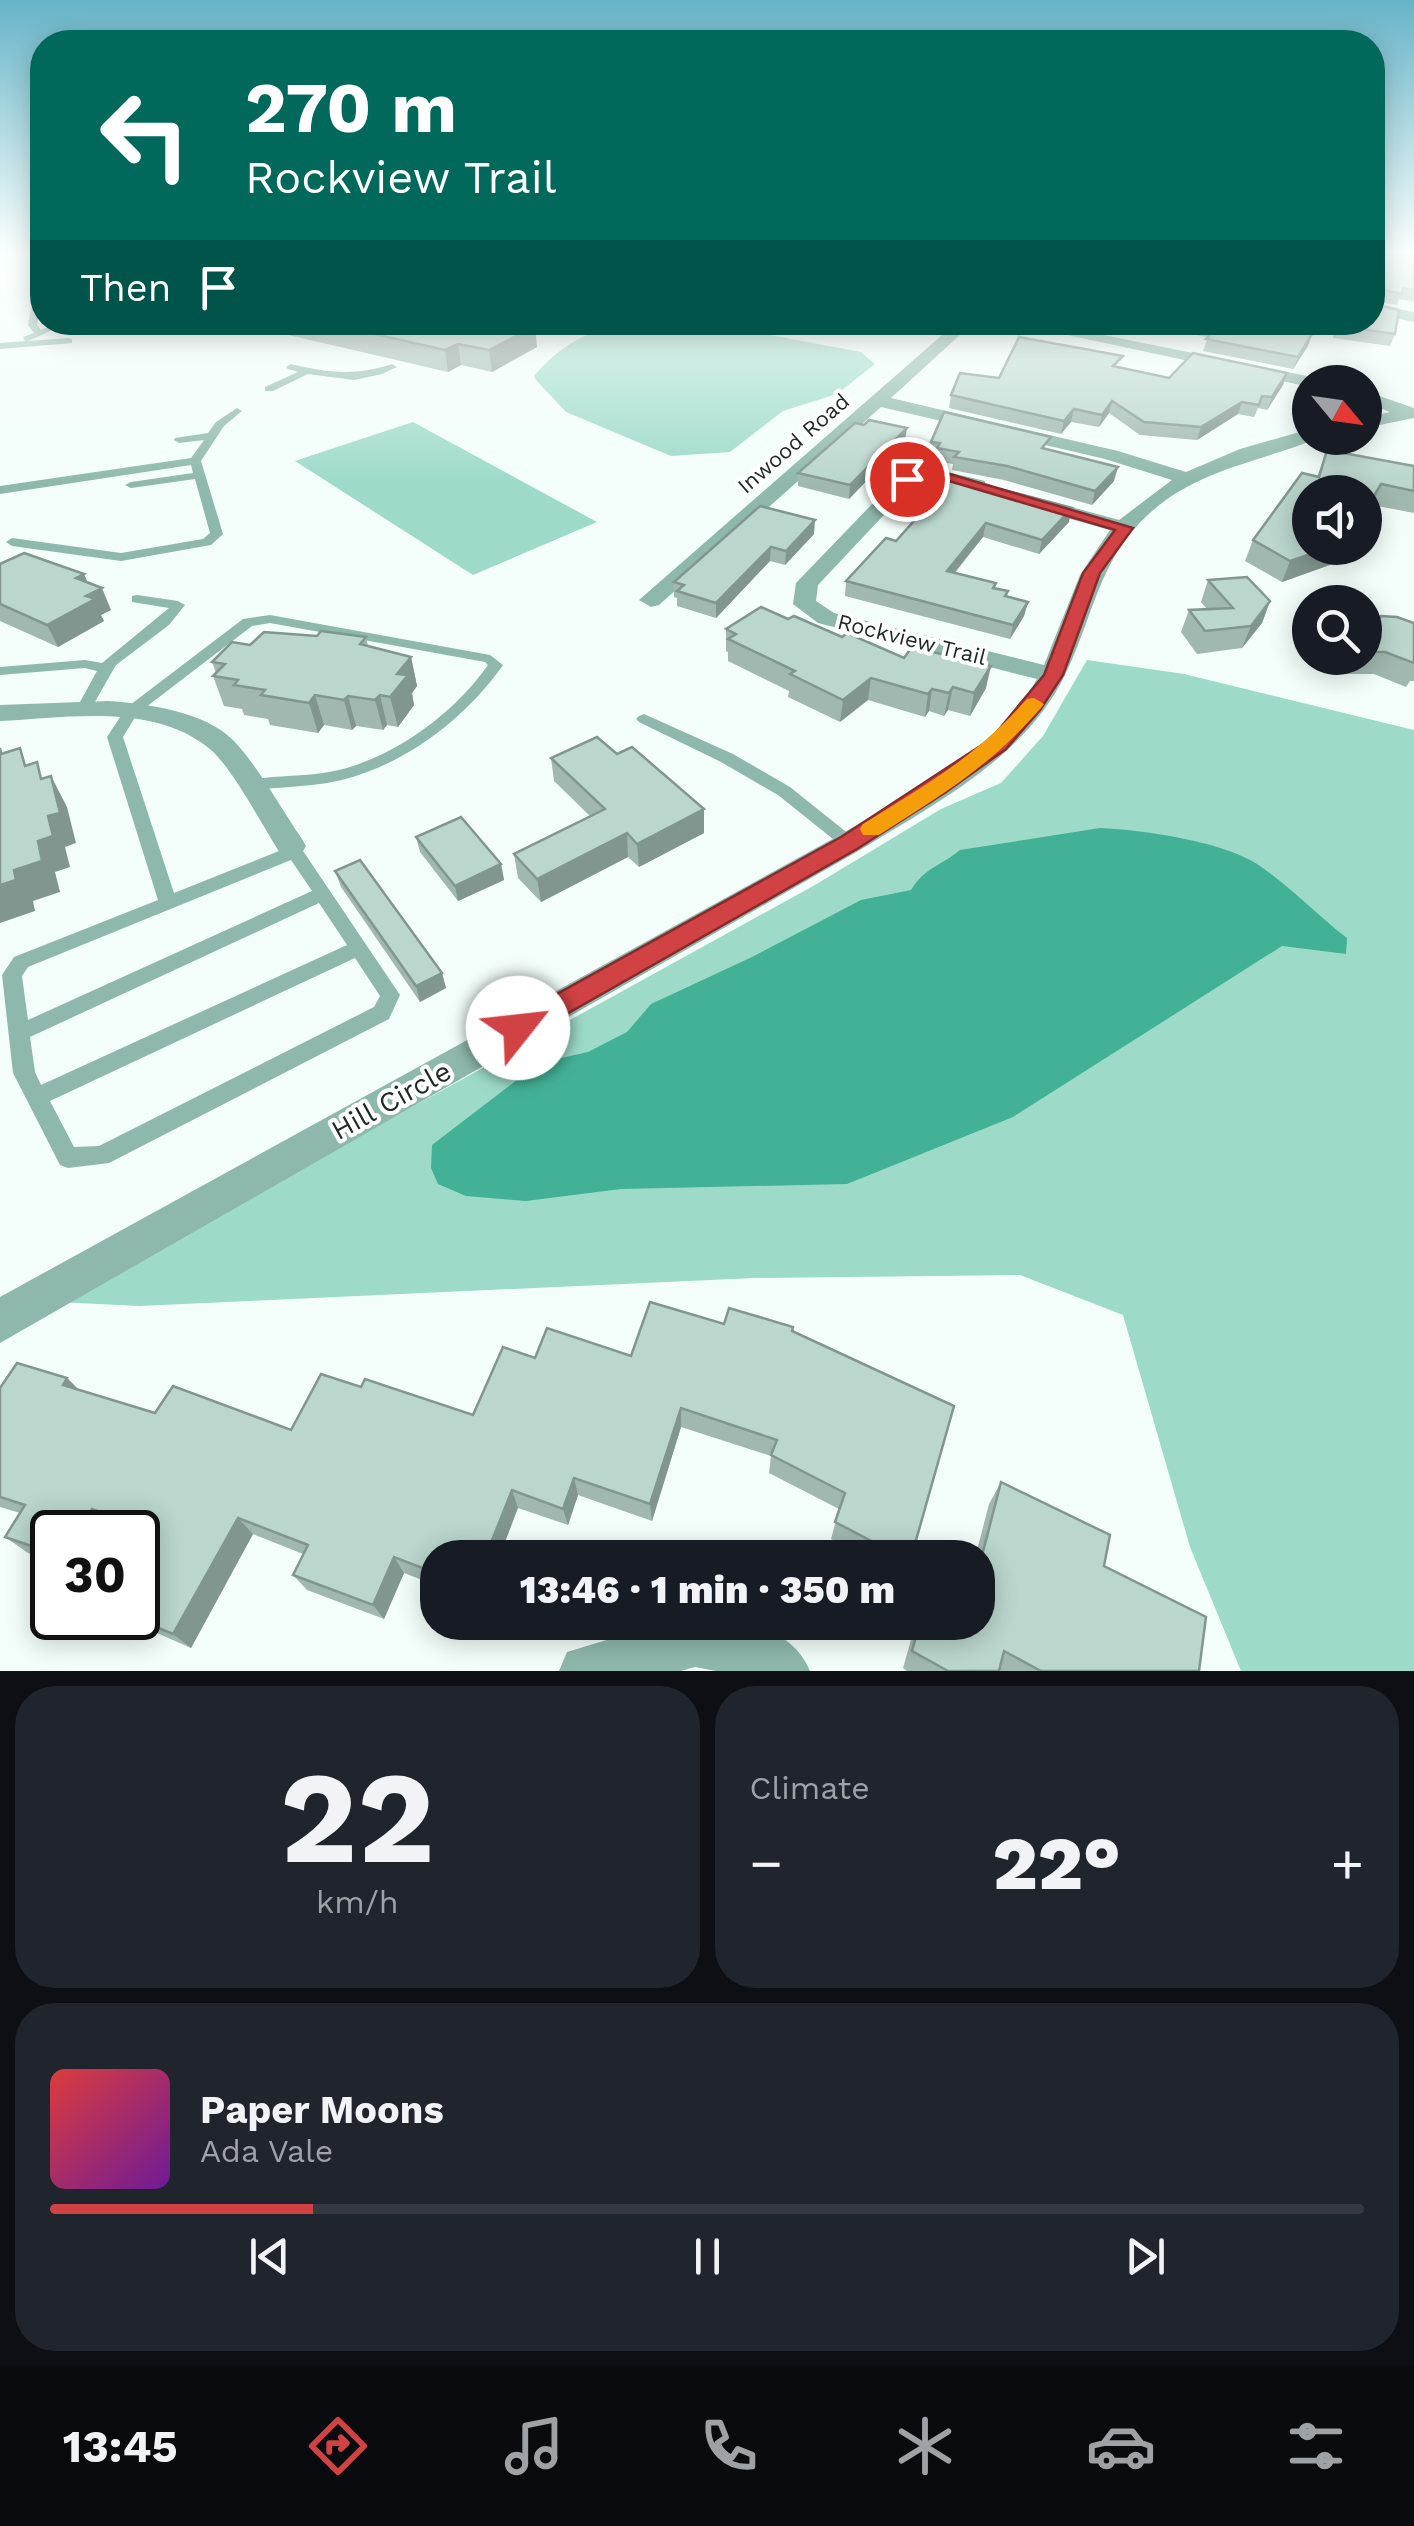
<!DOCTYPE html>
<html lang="en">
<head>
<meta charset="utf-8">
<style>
  :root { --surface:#171b24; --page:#20242c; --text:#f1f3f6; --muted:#9ea1a6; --line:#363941; --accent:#d14244 }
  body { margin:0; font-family:"Work Sans",sans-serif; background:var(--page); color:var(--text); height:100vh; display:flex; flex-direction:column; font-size:38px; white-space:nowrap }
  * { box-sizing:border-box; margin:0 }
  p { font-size:32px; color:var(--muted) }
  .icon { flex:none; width:55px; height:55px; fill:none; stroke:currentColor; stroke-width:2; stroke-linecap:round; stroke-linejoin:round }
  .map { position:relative; height:1671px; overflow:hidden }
  .panel { display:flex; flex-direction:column; gap:15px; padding:15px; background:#0d0f14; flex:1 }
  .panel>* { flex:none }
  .banner { position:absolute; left:30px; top:30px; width:1355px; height:305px; border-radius:40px; box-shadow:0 5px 25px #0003; background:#00695c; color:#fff; overflow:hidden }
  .needle { width:65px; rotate:119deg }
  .fabs { position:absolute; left:1292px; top:365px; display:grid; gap:20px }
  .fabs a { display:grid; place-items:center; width:90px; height:90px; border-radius:50%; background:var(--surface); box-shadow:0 5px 25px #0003; font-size:50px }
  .speed { position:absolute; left:30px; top:1510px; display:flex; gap:20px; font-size:50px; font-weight:700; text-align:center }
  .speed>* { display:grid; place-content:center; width:130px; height:130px; border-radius:50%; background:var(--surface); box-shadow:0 5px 25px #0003; line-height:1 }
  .speed .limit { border:5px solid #111; border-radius:15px; background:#fff; color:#111 }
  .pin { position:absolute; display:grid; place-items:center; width:85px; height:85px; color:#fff; margin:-42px; border:5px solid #fff; border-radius:50%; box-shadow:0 2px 10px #0007 }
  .me { position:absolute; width:110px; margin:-55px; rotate:61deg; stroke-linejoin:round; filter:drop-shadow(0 0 8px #0008) }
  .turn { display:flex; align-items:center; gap:35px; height:210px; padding:0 50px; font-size:45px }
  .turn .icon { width:130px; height:130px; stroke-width:2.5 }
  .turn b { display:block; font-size:70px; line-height:85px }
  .then { display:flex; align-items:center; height:95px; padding:0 50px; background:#0003; gap:20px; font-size:38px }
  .big { font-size:75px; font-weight:800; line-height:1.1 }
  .panel .card { flex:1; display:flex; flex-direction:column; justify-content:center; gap:15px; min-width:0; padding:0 35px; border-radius:40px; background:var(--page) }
  .panel .dial { align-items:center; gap:0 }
  .dial b { font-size:130px; line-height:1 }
  .song { display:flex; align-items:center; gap:30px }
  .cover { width:120px; height:120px; border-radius:15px; background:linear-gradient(135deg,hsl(0 70% 55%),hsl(280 70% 35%)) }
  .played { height:10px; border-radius:5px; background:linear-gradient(90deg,var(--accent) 20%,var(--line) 20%) }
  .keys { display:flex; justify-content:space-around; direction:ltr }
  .heat { display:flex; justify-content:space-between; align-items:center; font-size:55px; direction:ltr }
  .panel .tiles { flex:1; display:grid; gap:15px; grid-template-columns:1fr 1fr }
  .card:last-child { grid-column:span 2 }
  .trip { position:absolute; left:420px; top:1540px; width:575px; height:100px; border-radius:40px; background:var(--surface); box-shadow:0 5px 25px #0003; font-weight:800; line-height:100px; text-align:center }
  .menu { display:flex; height:160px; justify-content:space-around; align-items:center; background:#090b0e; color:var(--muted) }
  .menu .icon { width:70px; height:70px }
  .menu .current { color:var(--accent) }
  .menu b { font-size:45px; color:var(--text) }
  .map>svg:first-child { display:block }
  .green { fill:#9ddac8 }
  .water { fill:#43b196 }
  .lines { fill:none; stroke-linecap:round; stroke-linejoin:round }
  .service { fill:#8eb8ab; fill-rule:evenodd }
  .minor { fill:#8eb8ab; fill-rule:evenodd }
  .wall { fill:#a0b8b0 }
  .shaded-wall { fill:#829690 }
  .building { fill:#bad6cd; stroke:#829690; stroke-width:2.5 }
  .route { fill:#d14244; stroke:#882b2c; stroke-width:2.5 }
  .slow { fill:#f59e0b }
  .labels { text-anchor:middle; stroke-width:8; stroke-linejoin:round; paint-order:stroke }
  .far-street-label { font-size:22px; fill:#1f2926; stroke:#fff }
  .street-label { font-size:28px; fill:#1f2926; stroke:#fff }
</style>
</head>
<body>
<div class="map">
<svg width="1414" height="1671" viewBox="0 0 1414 1671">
  <rect width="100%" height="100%" fill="#f3fefa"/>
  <g class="green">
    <path d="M617 322 705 323 861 352 875 364 837 394 783 411 730 452 671 456 566 412 536 380 534 376C557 348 584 334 617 322Z"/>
    <path d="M413 422 597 522 473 575 295 461Z"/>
    <path d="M1087 660 1184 674 1414 730V1671H1241L1190 1547 1123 1315 1020 1275 754 1278 139 1306 58 1302 815 885 941 809 1001 783 1043 736Z"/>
  </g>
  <path class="water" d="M1100 828C1143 830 1221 841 1257 864 1290 886 1316 914 1347 938L1346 954 1282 946 1013 1117 847 1184 621 1189 526 1201 466 1196 438 1184 431 1168 432 1145 539 1063 588 1052 627 1032 651 1004 752 957 861 900 911 890C925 867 941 866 960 850Z"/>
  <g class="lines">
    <g class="service">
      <path d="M42 295 37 325 41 330 58 322H71L28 341 69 338 72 339V343L0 349V343L25 341 23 337 34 333 28 325 32 304Z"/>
      <path d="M291 364C328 373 356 376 392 364L397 367 382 374 354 380 308 374 273 391H265V387L298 372 288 369 286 367Z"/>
      <path d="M237 408 242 411 224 426 201 461 223 534 211 545 121 561 12 546 6 542 12 538 121 553 203 539 210 533 195 479 131 488 125 485 131 482 193 473 191 465 0 494V486L191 458 204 440 179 443 174 440 175 438 208 433 216 422Z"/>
      <path d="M137 595 178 601 185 605 169 625 116 665 88 714H78L75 711 97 671 85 668 0 675V667L85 660 102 663 169 608 132 602V596Z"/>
      <path d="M270 615 490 655 503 665C466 718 406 764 342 780 312 787 281 787 250 790L244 789 242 785 244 781C272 775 301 777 329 772 390 761 453 715 488 665L485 662 270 623 252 626 137 714 123 737 174 893 284 849 282 846 285 842H297L400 995 389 1019 109 1163 68 1168 60 1165 13 1073 2 975 14 957 158 900 107 737 126 708 243 619ZM291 860 312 891 28 1020 22 976 28 967ZM319 903 347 945 41 1085 35 1072 30 1037ZM355 958 380 996 374 1007 99 1146 74 1147 50 1101Z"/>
      <path d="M644 714 733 754 790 787 855 839 858 843 855 847H843L778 795 721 762 639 722 636 719 639 716Z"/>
    </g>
    <g class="minor">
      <path d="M1372 304 1414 312V322L1372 313Z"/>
      <path d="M957 322H974L891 398 1118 451 1186 472 1240 449 1310 429V438H1318C1254 465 1188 469 1136 527 1097 570 1090 625 1065 675 1025 758 934 804 860 850L0 1343V1297L838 836C909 793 995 753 1037 679L818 623 793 604 796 583 900 475 935 469 985 481V489L978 491 935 481 913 484 818 585 816 601 834 613 1044 665 1080 575 1110 530 1024 506V498L1031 496 1119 520 1172 480 1105 459 881 407 659 605 651 607 639 600Z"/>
      <path d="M1007 322H1039L1312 377 1320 382H1310V387Z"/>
      <path d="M1365 391 1414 408V418L1365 428V418L1390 412 1365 402Z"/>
      <path d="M108 701C147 704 205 711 234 741 260 769 280 807 302 839L306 846 302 853 291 856 280 853C263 827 233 769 211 750 155 702 67 718 0 721V705Z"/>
      <path d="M666 1622C716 1622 787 1615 810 1671H716L695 1667 681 1671H559L567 1652Z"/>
    </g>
  </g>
  <g class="wall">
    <path d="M1372 251H1414V302L1399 299 1397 305 1373 300 1374 304 1395 334 1390 346 1333 338 1338 322H1372Z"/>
    <path d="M518 322 537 347 492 372 461 365 448 372 254 327 235 335 182 323Z"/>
    <path d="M1126 322H1277L1274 327 1308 346 1293 369 1203 351 1208 337Z"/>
    <path d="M1120 368 1169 378 1287 373 1283 385 1267 410 1258 408 1254 417 1238 414 1197 440 1140 435 1109 413 1099 427 1071 422 1061 434 949 408 951 395 999 378Z"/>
    <path d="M905 441 849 499 798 486V473Z"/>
    <path d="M931 442 1048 450 1114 481 1092 505 1004 480 952 470 953 464 935 461 936 456 929 455Z"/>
    <path d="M1327 450 1414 466V513L1372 505 1310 548H1347L1338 562 1282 582 1245 561 1253 540 1317 477Z"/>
    <path d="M915 501 1069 522 1039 554 983 537 955 573 996 583 995 588 1008 591 1007 596 1028 602 1024 616 1010 639 845 596 846 581 896 541 918 516 913 515Z"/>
    <path d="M760 506 814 534 785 565 770 561 716 618 677 606V598L674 597V582Z"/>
    <path d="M0 564 84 574 87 582 111 610 101 615 104 621 58 647 0 621Z"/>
    <path d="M1208 580 1270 601 1262 623 1242 648 1197 654 1181 632 1189 610 1207 609 1201 602Z"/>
    <path d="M788 619 904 658 986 688 970 716 948 710 944 716 929 711 925 717 868 700 840 722 788 697 789 691 728 661V652L726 651V629Z"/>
    <path d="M1414 623V681H1410L1406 687 1374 674H1333L1341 658H1365V632Z"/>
    <path d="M317 636 366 637 368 646 411 657 417 686 412 693 414 705 398 727 387 725 383 730 356 726 352 730 324 725 318 733 270 725 268 719 244 715 242 709 224 706 213 676 216 673 212 662 250 645Z"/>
    <path d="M551 758 704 833 639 867 628 857 541 902 518 878 514 854 591 817 554 781Z"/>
    <path d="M416 837 501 864 504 880 458 901 420 852Z"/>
    <path d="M335 871 442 973 446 988 420 1002 341 887Z"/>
    <path d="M724 1324 792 1332 911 1558H867L831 1539 839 1509 769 1473 771 1456 681 1427 652 1521 578 1495 568 1525 518 1508 438 1558V1586L404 1573 384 1619 307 1590 293 1575 303 1554 253 1534 191 1648 132 1622 125 1618H138L151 1541 138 1536V1532H130L112 1525 108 1532H52V1561L28 1553 5 1537 20 1513 0 1507V1388L67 1378 78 1389 155 1413 291 1430 361 1387 473 1415 535 1358 631 1356Z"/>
    <path d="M1001 1482 1104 1566 1199 1671H907L903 1668 916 1622H978V1558H975L989 1504Z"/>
  </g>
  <g class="shaded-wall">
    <path d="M232 322H252L254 327 235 335Z"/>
    <path d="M535 326 537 347 492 372 489 350Z"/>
    <path d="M1312 334 1308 346 1293 369 1298 357Z"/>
    <path d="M458 344 461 365 448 372 445 350Z"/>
    <path d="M1287 373 1283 385 1267 410 1272 397Z"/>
    <path d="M1112 401 1109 413 1099 427 1102 415Z"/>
    <path d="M1242 402 1238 414 1197 440 1201 427Z"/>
    <path d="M1074 409 1071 422 1061 434 1064 421Z"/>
    <path d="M907 428 905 441 849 499 850 485Z"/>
    <path d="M1118 467 1114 481 1092 505 1095 491Z"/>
    <path d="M1381 484 1372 505 1365 517V511Z"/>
    <path d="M1072 508 1069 522 1039 554 1042 540Z"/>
    <path d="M815 520 814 534 785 565 786 551Z"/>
    <path d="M986 523 983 537 944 585 947 571Z"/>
    <path d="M771 547 770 561 716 618V603Z"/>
    <path d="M1329 548H1347L1338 562 1282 582 1290 561Z"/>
    <path d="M84 574 92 593 102 588 111 610 101 615 104 621 58 647 47 625 76 578Z"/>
    <path d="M1270 601 1262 623 1242 648 1251 626Z"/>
    <path d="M1028 602 1024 616 1010 639 1013 625Z"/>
    <path d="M411 657 417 686 412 693 414 705 398 727 390 697 397 674Z"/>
    <path d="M991 666 986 688 970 716 974 693Z"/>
    <path d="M871 678 868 700 840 722 843 700Z"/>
    <path d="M953 687 948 710 944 716 949 693Z"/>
    <path d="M932 689 929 711 925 717 928 694Z"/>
    <path d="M315 695 324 725 318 733 309 703Z"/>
    <path d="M380 695 387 725 383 730 375 700Z"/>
    <path d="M348 696 356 726 352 730 344 700Z"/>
    <path d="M51 776 67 807 76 843 65 847 70 867 55 872 60 892 33 901 35 911 0 923V885L38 841 48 816Z"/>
    <path d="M704 809V833L639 867 637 844Z"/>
    <path d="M627 833 628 857 541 902 537 879Z"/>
    <path d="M501 864 504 880 458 901 455 886Z"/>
    <path d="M442 973 446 988 420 1002 416 986Z"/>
    <path d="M67 1378 86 1397 63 1385Z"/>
    <path d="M681 1408V1427L652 1521 650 1504Z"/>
    <path d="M574 1478 578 1495 568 1525 563 1509Z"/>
    <path d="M512 1490 518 1508 499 1558H485Z"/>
    <path d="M92 1509 112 1525 108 1532H78Z"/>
    <path d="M238 1518 253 1534 191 1648 173 1634Z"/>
    <path d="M394 1557 404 1573 384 1619 373 1605Z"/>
  </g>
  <g class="building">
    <path d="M1372 251H1414V290L1403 288 1402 294 1377 289 1373 293 1374 304 1399 310 1395 334 1338 326 1339 322H1372Z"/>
    <path d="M321 322H518L535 326 489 350 458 344 445 350Z"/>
    <path d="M1197 322H1272L1269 326 1312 334 1298 357 1206 339 1219 326Z"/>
    <path d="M1019 337 1123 356 1113 366 1169 378 1193 353 1287 373 1272 397 1262 396 1259 405 1242 402 1201 427 1144 422 1112 401 1102 415 1074 409 1064 421 951 395 960 373 999 378Z"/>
    <path d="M944 412 1051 437 1042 448 1118 467 1095 491 1007 466 954 457 959 452 937 448 940 443 931 442Z"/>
    <path d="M869 420 907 428 850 485 798 473 855 423 864 425Z"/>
    <path d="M1327 450 1414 466V491L1381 484 1365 511V492H1310V548H1329L1290 561 1253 540 1302 473 1319 477Z"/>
    <path d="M940 473 1072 508 1042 540 986 523 947 571 996 583 993 588 1008 591 1005 596 1028 602 1013 625 846 581 886 538 896 541 929 504 915 501Z"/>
    <path d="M760 506 815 520 786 551 771 547 716 603 677 591 684 585 674 582Z"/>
    <path d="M24 553 84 574 76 578 102 588 86 596 95 599 47 625 0 604V564Z"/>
    <path d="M1247 577 1270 601 1251 626 1205 631 1189 610 1233 608 1208 580Z"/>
    <path d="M761 607 788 619 794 616 842 637 847 633 904 658 912 647 991 666 974 693 953 687 949 693 932 689 928 694 871 678 843 700 790 674 795 671 728 639 736 634 726 629Z"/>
    <path d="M1381 616 1397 617 1414 623V663L1385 652H1365V632Z"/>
    <path d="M321 631 366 637 360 644 411 657 397 674 408 675 390 697 380 695 375 700 348 696 344 700 315 695 309 703 261 695 265 690 234 685 238 680 213 676 225 664 212 662 232 642 250 645 264 632 317 636Z"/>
    <path d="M597 737 617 754 632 747 704 809 637 844 627 833 537 879 514 854 605 809 551 758Z"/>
    <path d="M0 748 1 754 20 748 25 766 37 762 41 779 51 776 60 813 48 816 53 836 38 841 42 861 14 870 16 880 0 885Z"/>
    <path d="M461 817 501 864 455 886 416 837Z"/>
    <path d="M360 860 442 973 416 986 335 871Z"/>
    <path d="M650 1302 724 1324 729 1308 793 1327 792 1331 954 1406 911 1558H904L835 1522 845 1493 771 1455 777 1440 681 1408 650 1504 574 1478 563 1509 512 1490 485 1558H438V1574L394 1557 373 1605 293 1575 308 1545 238 1518 173 1634 134 1618H138V1564L156 1534 92 1509 78 1532H52V1553L5 1537 25 1505 0 1497V1388L17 1363 67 1378 63 1385 155 1413 173 1386 291 1430 321 1374 361 1387 365 1379 473 1415 503 1347 535 1358 547 1328 631 1356Z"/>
    <path d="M1001 1482 1110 1535 1104 1566 1206 1617 1199 1671H1041L1004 1651 999 1671H948L912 1651 920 1622H978V1571Z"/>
  </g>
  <linearGradient id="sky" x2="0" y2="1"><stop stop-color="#66b3c7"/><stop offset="0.52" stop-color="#fafffd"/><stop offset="1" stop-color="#fafffd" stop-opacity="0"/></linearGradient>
  <rect width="1414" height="485" fill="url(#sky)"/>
  <path class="route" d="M936 470 1133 528 1100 573 1063 675 1040 710 1006 749 946 792 857 849 528 1036 518 1039 508 1036 505 1028 508 1021 841 837 991 739 1044 675 1083 573 1115 530 949 481 907 483 900 479Z"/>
  <path class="slow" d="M1034 698 1044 704 1041 708C989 767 945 793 879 835H863L860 829 863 824C929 783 974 758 1027 699Z"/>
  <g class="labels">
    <g class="far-street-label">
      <text transform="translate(793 443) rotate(-41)" y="8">Inwood Road</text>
      <text transform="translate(912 639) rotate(14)" y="8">Rockview Trail</text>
    </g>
    <g class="street-label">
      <text transform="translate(391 1100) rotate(-29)" y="10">Hill Circle</text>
    </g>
  </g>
</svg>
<div class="fabs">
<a><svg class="needle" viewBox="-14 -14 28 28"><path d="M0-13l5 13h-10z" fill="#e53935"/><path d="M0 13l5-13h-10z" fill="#9ea1a6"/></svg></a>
<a><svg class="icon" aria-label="sound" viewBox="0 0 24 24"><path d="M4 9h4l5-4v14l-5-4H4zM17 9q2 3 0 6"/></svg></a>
<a><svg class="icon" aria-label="search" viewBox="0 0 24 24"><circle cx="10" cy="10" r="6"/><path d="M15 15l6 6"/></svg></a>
</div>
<div class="speed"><div class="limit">30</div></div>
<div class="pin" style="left:907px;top:479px;background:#d93025"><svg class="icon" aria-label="arrive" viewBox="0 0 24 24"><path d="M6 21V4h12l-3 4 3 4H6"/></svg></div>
<svg class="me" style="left:518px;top:1028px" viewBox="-20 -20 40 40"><circle r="19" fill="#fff"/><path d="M0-13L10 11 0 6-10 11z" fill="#d14244"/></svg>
<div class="trip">13:46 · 1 min · 350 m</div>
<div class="banner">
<div class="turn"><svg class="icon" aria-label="left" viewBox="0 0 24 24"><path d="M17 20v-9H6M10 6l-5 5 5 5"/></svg><div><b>270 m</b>Rockview Trail</div></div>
<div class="then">Then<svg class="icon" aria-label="arrive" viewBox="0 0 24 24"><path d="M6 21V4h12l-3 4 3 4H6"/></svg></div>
</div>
</div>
<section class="panel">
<div class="tiles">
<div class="card dial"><b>22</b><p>km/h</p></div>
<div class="card"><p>Climate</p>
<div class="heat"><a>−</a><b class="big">22°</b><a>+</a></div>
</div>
<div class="card">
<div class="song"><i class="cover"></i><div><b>Paper Moons</b><p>Ada Vale</p></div></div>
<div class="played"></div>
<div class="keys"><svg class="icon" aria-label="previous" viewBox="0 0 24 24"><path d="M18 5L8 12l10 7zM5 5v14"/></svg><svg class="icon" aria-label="pause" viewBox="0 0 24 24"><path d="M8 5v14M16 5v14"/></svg><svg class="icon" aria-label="next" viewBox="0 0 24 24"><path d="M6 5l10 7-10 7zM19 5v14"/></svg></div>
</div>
</div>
</section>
<nav class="menu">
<b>13:45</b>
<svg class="icon current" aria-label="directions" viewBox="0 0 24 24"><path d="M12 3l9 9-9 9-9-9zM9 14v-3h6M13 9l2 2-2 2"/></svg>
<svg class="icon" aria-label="music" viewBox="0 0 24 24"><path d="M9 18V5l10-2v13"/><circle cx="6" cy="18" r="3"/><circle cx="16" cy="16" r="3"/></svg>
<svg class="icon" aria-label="phone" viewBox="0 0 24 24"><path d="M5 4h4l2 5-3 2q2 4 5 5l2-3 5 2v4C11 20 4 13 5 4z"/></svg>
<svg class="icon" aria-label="climate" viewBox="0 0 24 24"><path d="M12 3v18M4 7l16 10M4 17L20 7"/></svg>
<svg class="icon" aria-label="car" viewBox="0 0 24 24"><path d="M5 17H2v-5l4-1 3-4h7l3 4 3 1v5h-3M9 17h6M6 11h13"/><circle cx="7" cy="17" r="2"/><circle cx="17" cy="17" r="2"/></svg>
<svg class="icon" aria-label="filters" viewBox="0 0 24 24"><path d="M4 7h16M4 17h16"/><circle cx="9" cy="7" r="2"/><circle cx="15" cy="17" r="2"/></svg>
</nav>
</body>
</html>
